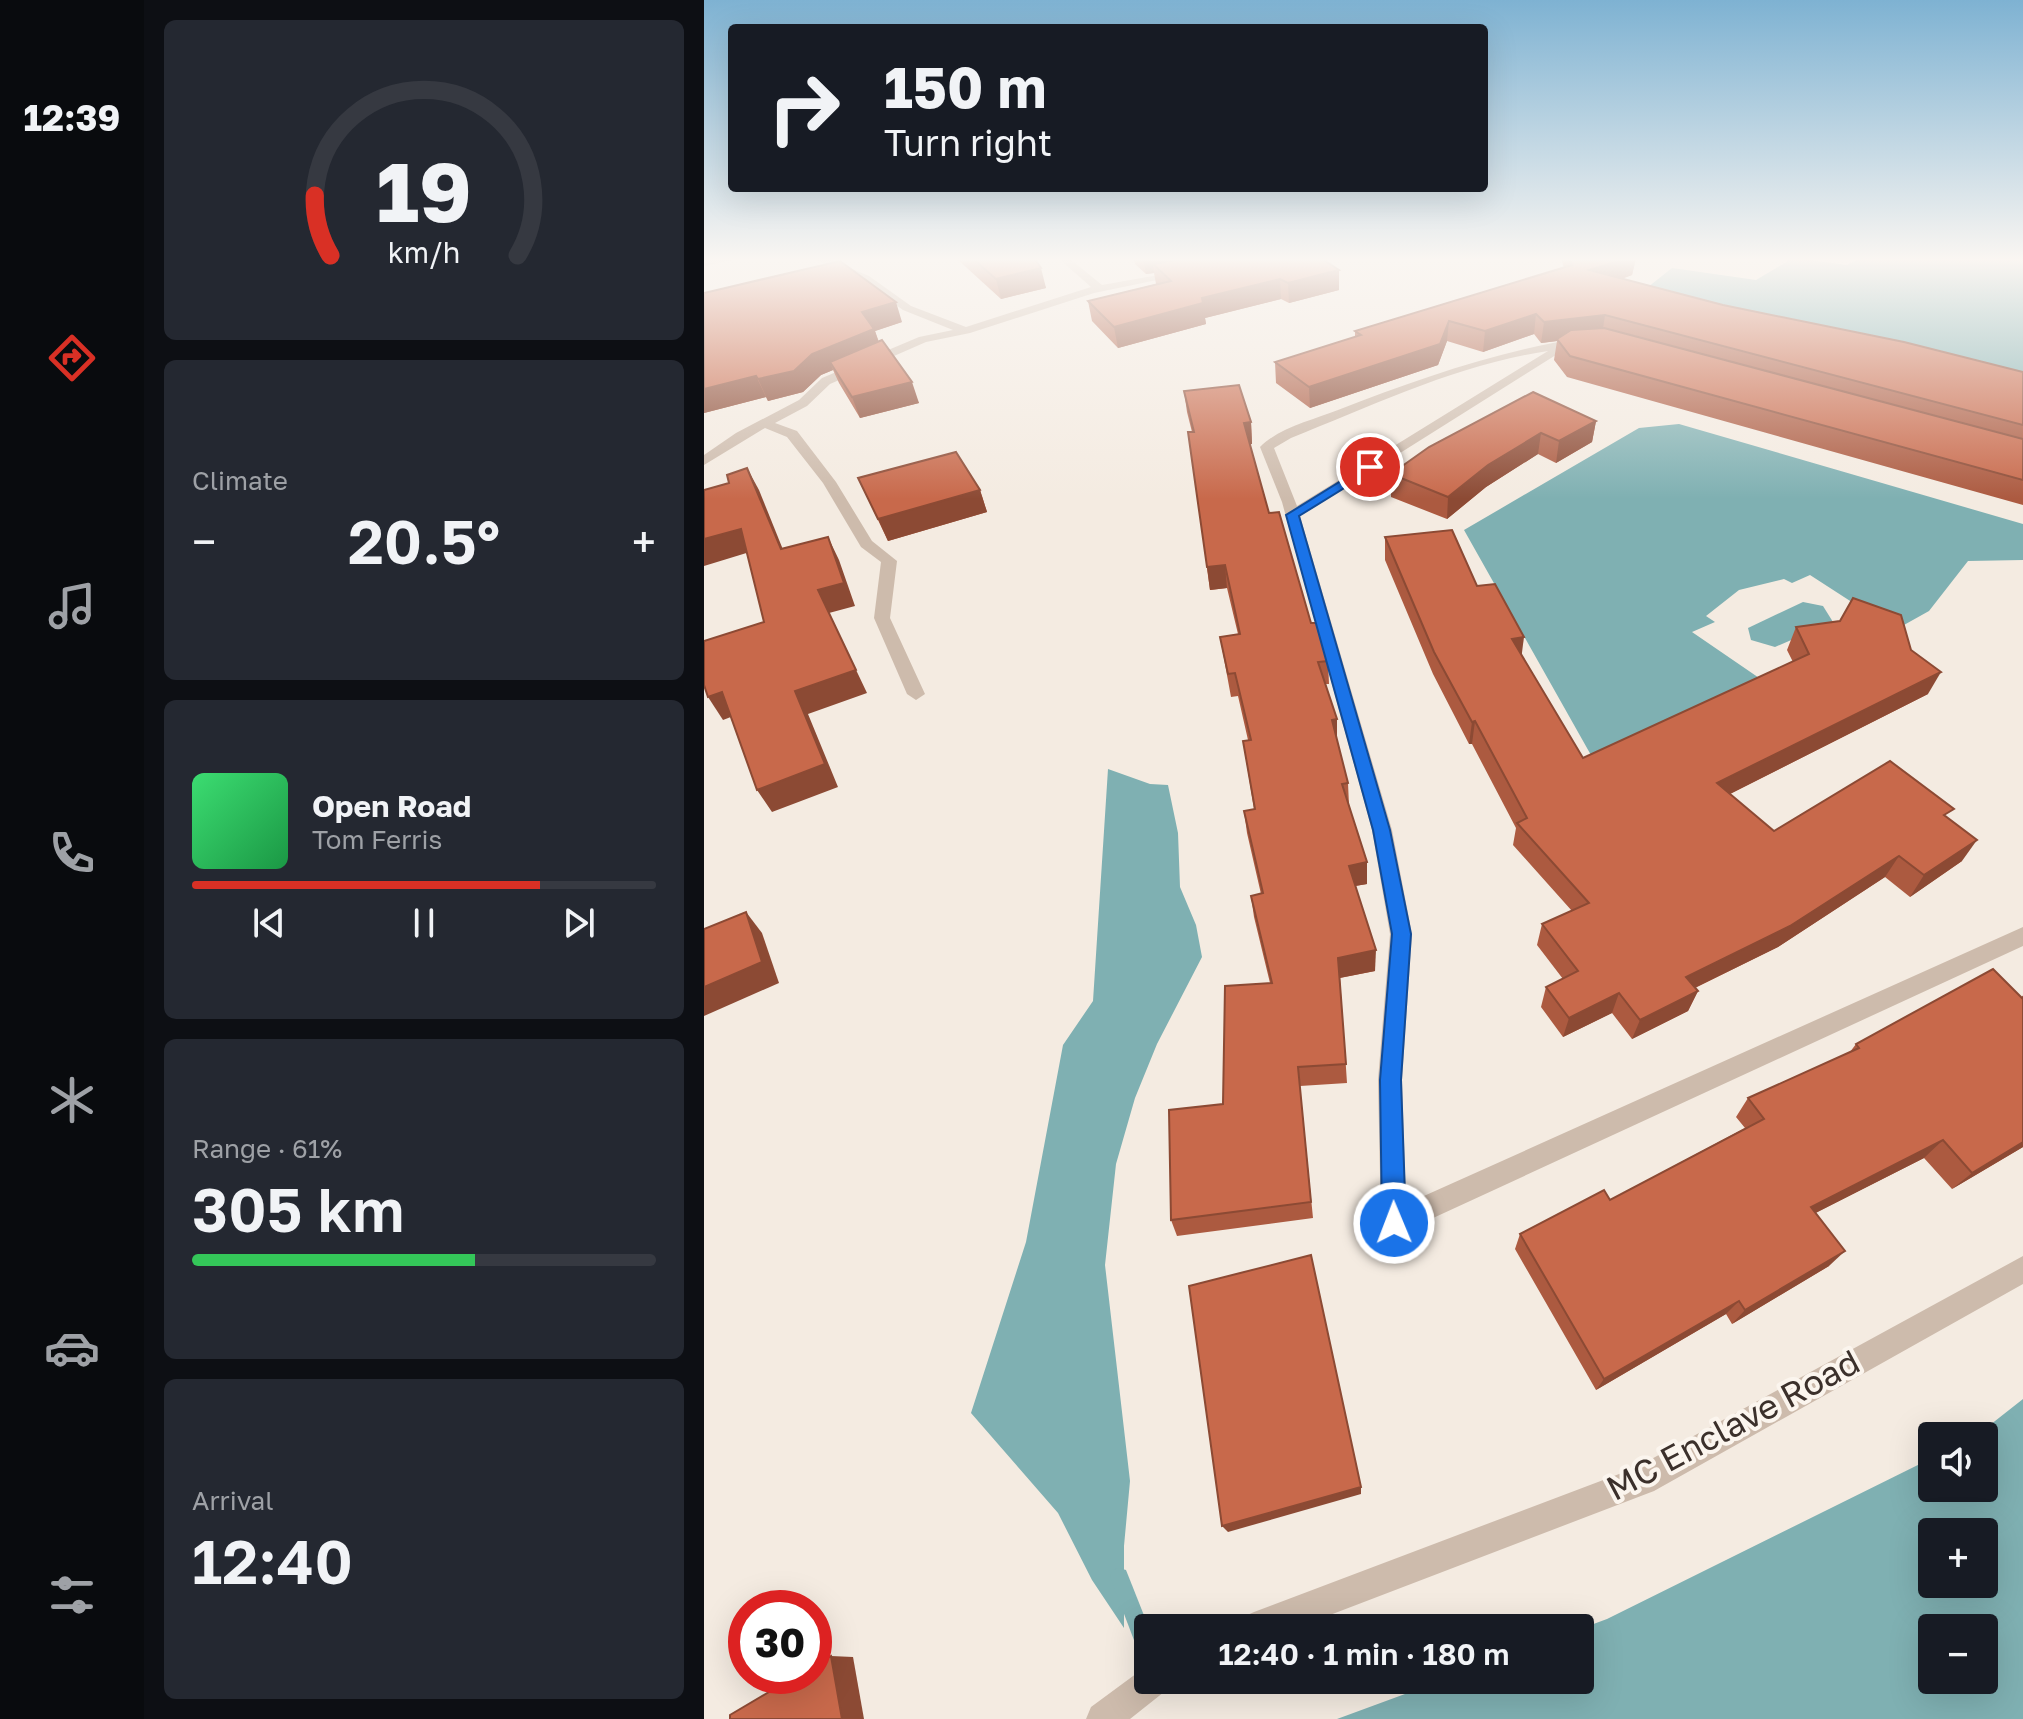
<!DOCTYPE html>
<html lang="en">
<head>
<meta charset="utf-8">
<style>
  :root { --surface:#171b24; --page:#242831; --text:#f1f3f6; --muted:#9ea1a6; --line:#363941; --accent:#d93025 }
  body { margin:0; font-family:"Golos Text",sans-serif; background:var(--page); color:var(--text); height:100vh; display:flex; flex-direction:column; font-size:30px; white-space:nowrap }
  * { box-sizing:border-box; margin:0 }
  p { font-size:26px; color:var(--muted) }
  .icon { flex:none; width:44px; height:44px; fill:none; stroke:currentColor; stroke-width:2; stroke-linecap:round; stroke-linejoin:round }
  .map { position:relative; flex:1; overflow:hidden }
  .details { display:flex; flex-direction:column; gap:20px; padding:20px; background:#0d0f14; width:560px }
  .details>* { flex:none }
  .guide { position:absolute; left:24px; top:24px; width:760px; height:168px; border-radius:8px; box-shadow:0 8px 32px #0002; background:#171b24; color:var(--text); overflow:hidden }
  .buttons { position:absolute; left:1214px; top:1422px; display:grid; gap:16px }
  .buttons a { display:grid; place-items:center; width:80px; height:80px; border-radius:8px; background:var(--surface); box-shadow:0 8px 32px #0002; font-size:40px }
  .speed { position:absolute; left:24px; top:1590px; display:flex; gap:16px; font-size:40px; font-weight:700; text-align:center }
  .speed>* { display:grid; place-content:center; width:104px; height:104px; border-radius:50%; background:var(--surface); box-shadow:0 8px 32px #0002; line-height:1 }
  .speed .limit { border:12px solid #d22; background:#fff; color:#111 }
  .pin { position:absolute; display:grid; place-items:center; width:68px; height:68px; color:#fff; margin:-34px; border:4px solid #fff; border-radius:50%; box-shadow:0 2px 8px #0007 }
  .me { position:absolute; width:88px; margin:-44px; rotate:359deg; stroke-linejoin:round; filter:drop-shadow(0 0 6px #0008) }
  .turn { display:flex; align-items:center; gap:28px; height:168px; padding:0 24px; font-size:36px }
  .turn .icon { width:104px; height:104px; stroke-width:2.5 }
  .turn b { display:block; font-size:56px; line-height:68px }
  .big { font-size:60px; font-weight:600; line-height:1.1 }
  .details .card { flex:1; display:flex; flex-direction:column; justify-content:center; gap:12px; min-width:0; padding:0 28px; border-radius:12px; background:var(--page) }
  .details .dial { align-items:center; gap:0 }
  .dial svg { height:208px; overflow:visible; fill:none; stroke:var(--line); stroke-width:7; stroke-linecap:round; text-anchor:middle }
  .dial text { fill:var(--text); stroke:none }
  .song { display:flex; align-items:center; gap:24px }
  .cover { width:96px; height:96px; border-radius:12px; background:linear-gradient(135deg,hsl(140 70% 55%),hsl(140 70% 35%)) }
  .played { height:8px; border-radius:4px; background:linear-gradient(90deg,var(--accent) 75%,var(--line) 75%) }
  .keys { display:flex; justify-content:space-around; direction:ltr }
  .heat { display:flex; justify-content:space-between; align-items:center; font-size:44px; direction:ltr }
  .charge { height:12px; border-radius:6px; background:linear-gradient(90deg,#34c759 61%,var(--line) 0) }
  .trip { position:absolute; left:430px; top:1614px; width:460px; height:80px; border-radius:8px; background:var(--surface); box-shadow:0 8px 32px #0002; font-weight:600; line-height:80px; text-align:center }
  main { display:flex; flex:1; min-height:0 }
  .tab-bar { display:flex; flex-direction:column; width:144px; justify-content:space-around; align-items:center; background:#090b0e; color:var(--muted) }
  .tab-bar .icon { width:56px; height:56px }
  .tab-bar .current { color:var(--accent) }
  .tab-bar b { font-size:36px; color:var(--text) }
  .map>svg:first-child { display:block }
  .water { fill:#7fb0b2; fill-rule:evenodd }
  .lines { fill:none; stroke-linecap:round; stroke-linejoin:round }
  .stream { fill:#7fb0b2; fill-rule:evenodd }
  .minor { fill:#cdbbac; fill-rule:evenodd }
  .wall { fill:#ac5a40 }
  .shaded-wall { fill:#8c4a34 }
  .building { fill:#c8694b; stroke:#8c4a34; stroke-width:2 }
  .route { fill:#1a73e8; stroke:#114b97; stroke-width:2 }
  .labels { text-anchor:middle; stroke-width:8; stroke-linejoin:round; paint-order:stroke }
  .near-street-label { font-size:34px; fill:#3b302b; stroke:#fbf5ee }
</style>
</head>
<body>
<main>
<nav class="tab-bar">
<b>12:39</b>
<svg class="icon current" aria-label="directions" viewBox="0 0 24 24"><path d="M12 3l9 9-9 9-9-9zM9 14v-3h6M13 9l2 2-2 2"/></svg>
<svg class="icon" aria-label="music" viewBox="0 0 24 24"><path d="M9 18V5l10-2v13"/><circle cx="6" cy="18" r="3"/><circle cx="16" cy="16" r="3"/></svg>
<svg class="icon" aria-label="phone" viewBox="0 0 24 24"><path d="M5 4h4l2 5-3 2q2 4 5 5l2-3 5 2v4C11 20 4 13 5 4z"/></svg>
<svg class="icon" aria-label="climate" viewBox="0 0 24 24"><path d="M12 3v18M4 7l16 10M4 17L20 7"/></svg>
<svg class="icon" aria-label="car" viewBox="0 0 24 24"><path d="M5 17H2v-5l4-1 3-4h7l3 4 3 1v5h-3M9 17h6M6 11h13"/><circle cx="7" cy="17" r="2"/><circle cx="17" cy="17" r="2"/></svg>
<svg class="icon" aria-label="filters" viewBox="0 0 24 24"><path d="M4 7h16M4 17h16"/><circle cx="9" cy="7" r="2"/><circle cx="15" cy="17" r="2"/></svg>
</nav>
<section class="details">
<div class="card dial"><svg viewBox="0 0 100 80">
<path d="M14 69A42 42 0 1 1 86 69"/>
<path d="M14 69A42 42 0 0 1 8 46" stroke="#d93025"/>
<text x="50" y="56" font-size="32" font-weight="700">19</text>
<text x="50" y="72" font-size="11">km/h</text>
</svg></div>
<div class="card"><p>Climate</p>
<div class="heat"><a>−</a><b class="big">20.5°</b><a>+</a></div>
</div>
<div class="card">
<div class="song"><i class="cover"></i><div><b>Open Road</b><p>Tom Ferris</p></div></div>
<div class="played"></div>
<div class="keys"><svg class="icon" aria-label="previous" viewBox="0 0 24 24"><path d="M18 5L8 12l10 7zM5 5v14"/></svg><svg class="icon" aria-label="pause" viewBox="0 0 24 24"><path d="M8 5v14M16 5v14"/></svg><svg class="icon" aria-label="next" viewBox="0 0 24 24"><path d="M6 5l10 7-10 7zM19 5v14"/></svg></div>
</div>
<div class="card"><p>Range · 61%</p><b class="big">305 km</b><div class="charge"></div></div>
<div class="card"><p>Arrival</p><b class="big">12:40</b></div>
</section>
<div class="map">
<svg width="1319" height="1719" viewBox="0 0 1319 1719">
  <rect width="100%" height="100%" fill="#f4ebe1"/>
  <g class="water">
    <path d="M1089 258 1143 265 1156 258H1319V380L934 295 968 268 1052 280Z"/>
    <path d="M975 424 1319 524V560L1264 561 1225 611 1191 630 1106 575 1088 583 1080 579 1035 590 1002 616 1011 622 988 632 1061 682 892 764 760 530 935 428Z"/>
    <path d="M1099 602 1119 606 1129 622 1071 647 1047 640 1044 628Z"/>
    <path d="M404 769 446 784 464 785 474 833 476 887 492 925 498 957 453 1044 431 1098 412 1164 401 1265 426 1481 420 1546V1628L388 1580 354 1513 267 1413 322 1242 359 1045 389 1001Z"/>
    <path d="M1319 1399V1719H633L739 1680H876V1629L903 1619 1228 1458V1488H1280V1436H1272ZM1280 1532V1584H1228V1532ZM1280 1628V1680H1228V1628Z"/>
  </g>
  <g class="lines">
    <path class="stream" d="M415 1568 422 1570 445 1628 443 1659 436 1656 406 1577 408 1570Z"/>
    <g class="minor">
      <path d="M13 258H38L0 266V260Z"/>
      <path d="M108 258H122L165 276 207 306 262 327 387 287 354 258H365L398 285 477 271 482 274 390 293 266 333 222 342 126 384 103 406 71 423 93 431 132 482 168 541 193 561 186 618 221 694 212 700 203 694 170 618 177 562 157 547 119 483 83 437 61 428 0 465V455L32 433 95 400 118 378 215 337 249 330 199 310 157 280Z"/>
      <path d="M878 338 882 340V344L863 348 596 516 688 830 708 934 698 1080 702 1204 1319 927V946L690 1236 681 1232 677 1223 674 1080 686 934 668 830 578 502 556 447C576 427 609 420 634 410 714 379 793 351 878 338ZM844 351 593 506 570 448 587 438C670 405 755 364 844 351Z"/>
      <path d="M1319 1256V1284L950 1491 592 1628H534L539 1617 550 1612 931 1468Z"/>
      <path d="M444 1665V1680H465L460 1692 426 1719H382L387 1707Z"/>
    </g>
  </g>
  <g class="wall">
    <path d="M252 258H330L342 288 297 299Z"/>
    <path d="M430 258H617L635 290 585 303 577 299 501 318 502 324 414 348 388 321 384 301 452 284 450 273 442 274 431 264Z"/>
    <path d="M857 258H932L928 275 918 279 1019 305 1319 372V505L863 377 850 360 853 341 837 343 830 334 779 352 743 341 734 365 606 408 572 383 571 362 651 337V331L860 268Z"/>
    <path d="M0 293 198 322 171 331 175 342 215 403 156 418 135 383 129 370 117 375 99 392 64 401 62 397 0 413Z"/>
    <path d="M480 391 547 422 548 444H546L565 513 607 623 624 661 625 684H621L633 741 644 783 645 805 663 884 651 886 671 971 636 978 643 1083 596 1086 609 1218 473 1236 467 1220 519 1104 566 983 550 917 547 896 557 894 543 833 540 811 550 809 539 741 544 740 534 696 527 697 516 637 534 634 523 588 506 590 484 432H488L483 412Z"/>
    <path d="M892 421 888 442 852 463 834 454 782 487 743 519 687 497V474L725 447Z"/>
    <path d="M154 478 276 490 283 512 184 541Z"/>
    <path d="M681 537 773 586 818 656 879 758 1089 662 1083 650 1092 627 1207 650 1224 694 1026 794 1070 831 1244 818 1258 861 1206 897 1181 877 1074 947 991 988 994 991 984 1011 928 1039 908 1013 859 1037 837 1007 842 987 859 979 833 945 838 924 868 911 809 845 812 828 768 744H765L729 674 681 560Z"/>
    <path d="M1152 1044 1319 1147 1248 1189 1220 1158 1111 1213 1125 1266 1028 1324 1022 1314 892 1390 811 1249 816 1234 906 1200 1041 1128 1032 1117 1044 1098 1146 1052Z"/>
  </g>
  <g class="shaded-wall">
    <path d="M439 258H535L449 264 450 273 442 274Z"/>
    <path d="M925 258H932L928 275 882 290 885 270Z"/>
    <path d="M337 268 342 288 297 299 292 279Z"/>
    <path d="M635 270V290L585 303 584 283Z"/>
    <path d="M576 279 577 299 501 318 502 324 414 348 410 327 498 298Z"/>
    <path d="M192 302 198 322 171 331 177 350 126 362 129 370 117 375 99 392 64 401 54 379 158 312Z"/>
    <path d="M832 314 830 334 779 352 781 331Z"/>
    <path d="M901 315 898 335 853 339V341L837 343 840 322Z"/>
    <path d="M745 321 743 341 734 365 606 408 605 387Z"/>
    <path d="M52 376 62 397 0 413V389Z"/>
    <path d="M208 382 215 403 156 418 148 397Z"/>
    <path d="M892 421 888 442 852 463 855 441Z"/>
    <path d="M547 422 548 444 542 445 540 423Z"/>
    <path d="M837 433 834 454 782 487 743 519 744 497 784 465Z"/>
    <path d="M43 468 55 490 88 572 77 549Z"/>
    <path d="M276 490 283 512 184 541 174 519Z"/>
    <path d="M37 529 49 551 0 566V539Z"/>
    <path d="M124 537 135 560 151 606 125 613 163 693 104 714 134 787 68 812 53 790 91 691 114 590Z"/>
    <path d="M521 565 523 588 506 590 503 567Z"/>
    <path d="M820 637 817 660 808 639Z"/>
    <path d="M1237 672 1224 694 1004 805 1013 783Z"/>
    <path d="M18 692 32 715 19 720 4 697Z"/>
    <path d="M633 719V741L628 720Z"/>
    <path d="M771 721 768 744H765L768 722Z"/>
    <path d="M1273 840 1258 861 1206 897 1220 875Z"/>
    <path d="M1195 856 1181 877 1074 947 972 997 982 977Z"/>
    <path d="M663 862V884L645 887V866Z"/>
    <path d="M42 912 58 933 75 983 0 1016V987Z"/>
    <path d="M672 950 671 971 635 978 634 958Z"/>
    <path d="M994 991 984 1011 928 1039 936 1020Z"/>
    <path d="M915 993 908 1013 859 1037 865 1018Z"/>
    <path d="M1239 1140 1220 1158 1092 1223 1107 1207Z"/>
    <path d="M1319 1142V1147L1248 1189 1268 1173Z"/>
    <path d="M1141 1251 1125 1266 1028 1324 1041 1310Z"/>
    <path d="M1035 1301 1022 1314 892 1390 900 1379Z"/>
    <path d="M657 1487V1494L524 1532 518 1526Z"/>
    <path d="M127 1656 149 1657 160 1719H138Z"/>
  </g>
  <g class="building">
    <path d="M268 258H330L337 268 292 279Z"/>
    <path d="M483 258H617L635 270 584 283 576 279 498 298 499 303 410 327 384 301 467 281 449 264Z"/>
    <path d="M865 258H925L885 270 1019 305 1200 342 1319 372V425L901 315 840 322 832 314 781 331 745 321 736 344 605 387 571 362 657 335 651 331 868 265Z"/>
    <path d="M136 261 192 302 158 312 170 329 108 354 90 371 54 379 52 376 0 389V293Z"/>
    <path d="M900 328 1319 439V480L866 356 853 339 867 330Z"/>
    <path d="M178 340 208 382 148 397 126 362Z"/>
    <path d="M535 385 547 422 540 423 565 513 575 512 607 623H613L624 661 614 662 633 719 628 720 644 783 638 784 663 862 645 866 672 950 634 958 642 1064 594 1067 607 1202 467 1220 465 1110 519 1104 521 986 568 983 547 896 559 893 540 811 551 809 539 741 547 740 531 673 524 674 516 637 536 634 521 565 503 567 484 432H490L480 391Z"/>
    <path d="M829 392 892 421 855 441 837 433 784 465 744 497 687 474 725 447Z"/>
    <path d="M252 452 276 490 174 519 154 478Z"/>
    <path d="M43 468 77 549 124 537 140 583 114 590 152 670 91 691 121 764 53 790 18 692 4 697 0 685V641L60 622 37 529 0 539V490L25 483 23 475Z"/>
    <path d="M748 530 773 586 791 584 820 637 808 639 879 758 1105 654 1092 627 1136 621 1149 598 1197 615 1207 650 1237 672 1013 783 1070 831 1186 761 1250 809 1240 815 1273 840 1220 875 1195 856 1086 926 982 977 994 991 936 1020 915 993 865 1018 842 987 874 971 838 924 885 903 813 823 823 818 771 721 768 722 730 652 681 537Z"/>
    <path d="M42 912 58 962 0 987V929Z"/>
    <path d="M1289 969 1318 998 1319 997V1142L1268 1173 1239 1140 1107 1207 1141 1251 1041 1310 1035 1301 900 1379 816 1234 900 1190 906 1200 1060 1119 1044 1098 1155 1048 1152 1044Z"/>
    <path d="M607 1255 657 1487 518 1526 485 1286Z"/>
    <path d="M127 1656 138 1719H26V1715L92 1676H110V1666Z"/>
  </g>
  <linearGradient id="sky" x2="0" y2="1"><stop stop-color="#7eb2d2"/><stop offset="0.52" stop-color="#faf6f2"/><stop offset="1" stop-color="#faf6f2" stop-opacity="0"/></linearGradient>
  <rect width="1319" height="499" fill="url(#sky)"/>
  <path class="route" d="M666 463 672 467 671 469 595 516 686 830 707 934 697 1080 702 1223 698 1231 690 1234 682 1231 678 1223 676 1080 688 934 669 830 582 515Z"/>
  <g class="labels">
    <g class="near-street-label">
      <text transform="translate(1029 1425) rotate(-28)" y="12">MC Enclave Road</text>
    </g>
  </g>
</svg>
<div class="buttons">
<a><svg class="icon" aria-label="sound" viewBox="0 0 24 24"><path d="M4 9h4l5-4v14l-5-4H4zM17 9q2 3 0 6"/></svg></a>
<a>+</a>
<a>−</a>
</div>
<div class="speed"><div class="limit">30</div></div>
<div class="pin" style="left:666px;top:467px;background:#d93025"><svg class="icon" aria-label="arrive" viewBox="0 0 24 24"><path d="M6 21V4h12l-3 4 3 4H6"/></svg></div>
<svg class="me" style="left:690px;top:1223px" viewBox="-20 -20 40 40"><circle r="17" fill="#1a73e8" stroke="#fff" stroke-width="3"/><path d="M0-11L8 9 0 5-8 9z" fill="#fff"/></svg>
<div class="trip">12:40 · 1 min · 180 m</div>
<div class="guide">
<div class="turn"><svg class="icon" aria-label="right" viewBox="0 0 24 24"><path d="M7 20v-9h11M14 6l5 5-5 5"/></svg><div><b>150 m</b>Turn right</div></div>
</div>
</div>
</main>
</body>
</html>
